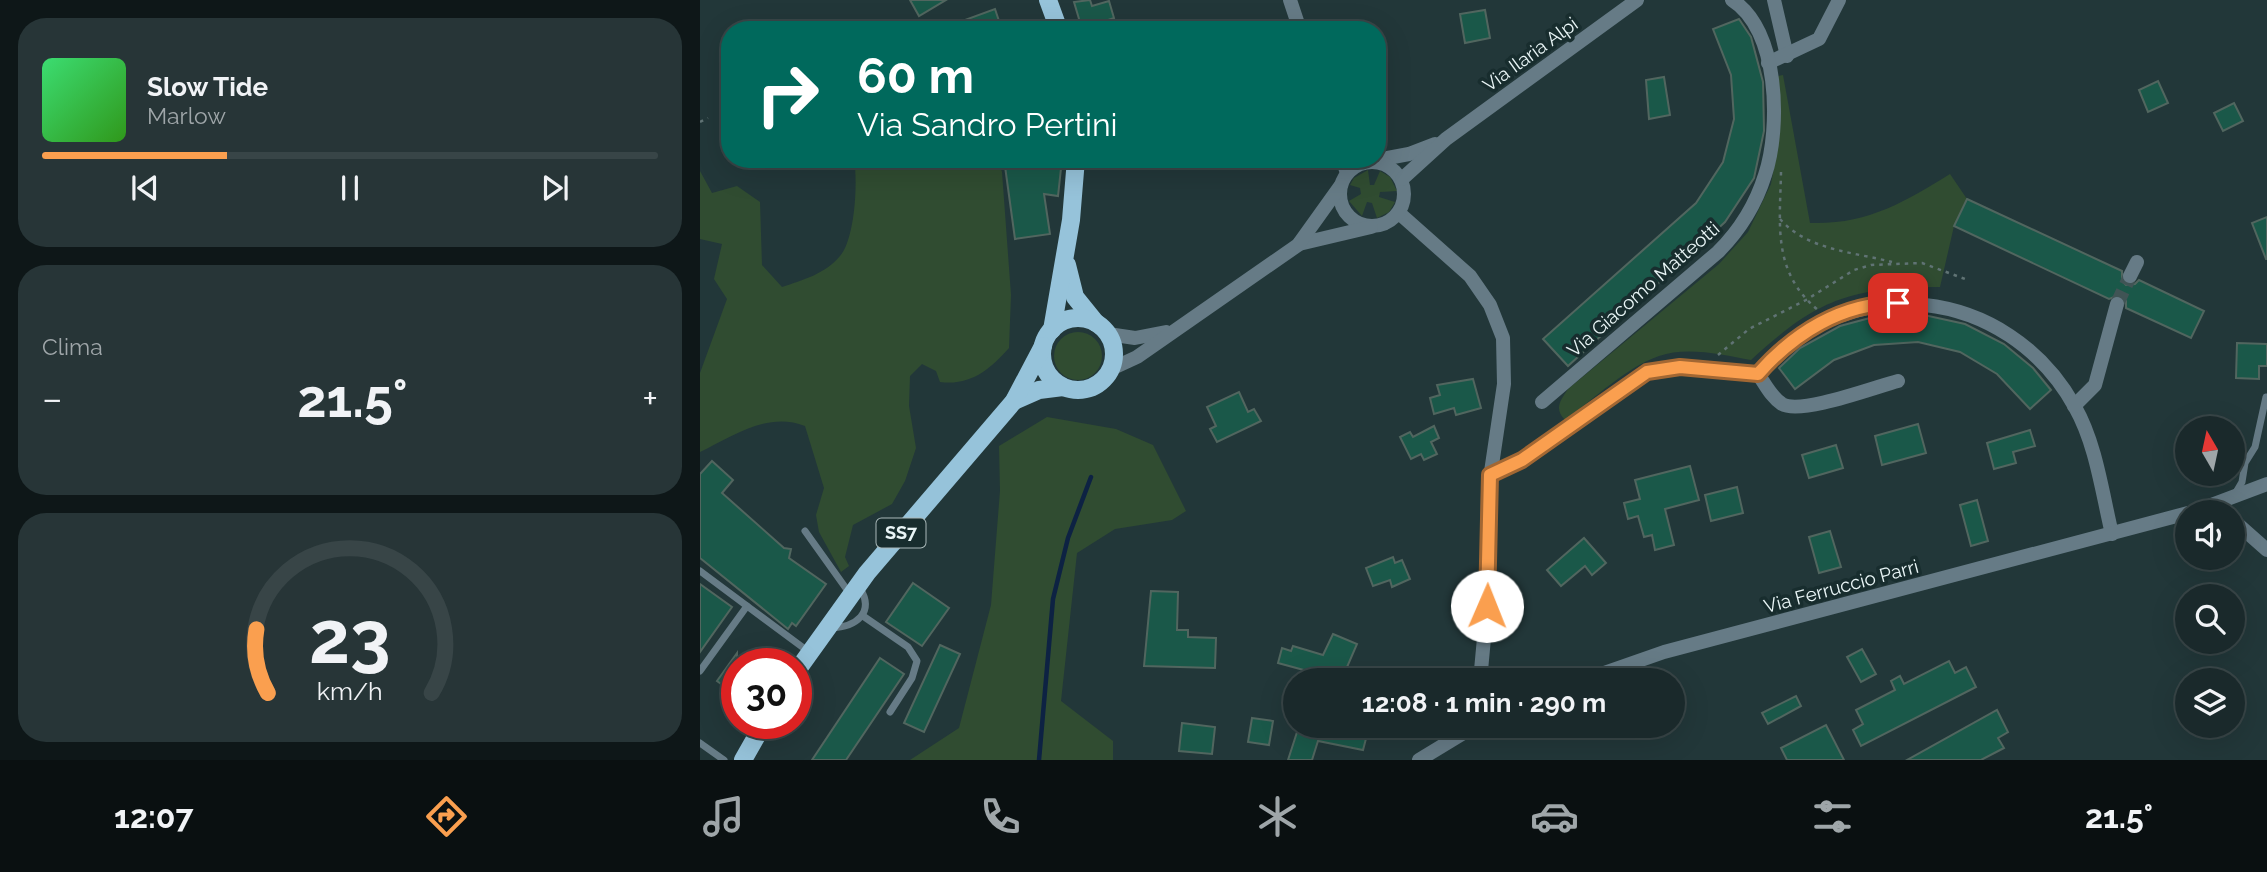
<!DOCTYPE html>
<html lang="it">
<head>
<meta charset="utf-8">
<style>
  :root { --surface:#1a292b; --page:#273537; --text:#f1f3f6; --muted:#9fa6a9; --line:#384547; --accent:#fa9f4f }
  body { margin:0; font-family:Raleway,sans-serif; background:var(--page); color:var(--text); height:100vh; display:flex; flex-direction:column; font-size:26px; white-space:nowrap }
  * { box-sizing:border-box; margin:0 }
  p { font-size:23px; color:var(--muted) }
  .icon { flex:none; width:38px; height:38px; fill:none; stroke:currentColor; stroke-width:2; stroke-linecap:round; stroke-linejoin:round }
  .map { position:relative; flex:1; overflow:hidden }
  .drawer { display:flex; flex-direction:column; gap:18px; padding:18px; background:#0e1718; width:700px }
  .drawer>* { flex:none }
  .hud { position:absolute; left:21px; top:21px; width:665px; height:147px; border-radius:28px; box-shadow:0 7px 28px #0002,0 0 0 2px var(--line); background:#00695c; color:#fff; overflow:hidden }
  .needle { width:46px; rotate:351deg }
  .fabs { position:absolute; left:1475px; top:416px; display:grid; gap:14px }
  .fabs a { display:grid; place-items:center; width:70px; height:70px; border-radius:50%; background:var(--surface); box-shadow:0 7px 28px #0002,0 0 0 2px var(--line); font-size:35px }
  .speed { position:absolute; left:21px; top:648px; display:flex; gap:14px; font-size:35px; font-weight:700; text-align:center }
  .speed>* { display:grid; place-content:center; width:91px; height:91px; border-radius:50%; background:var(--surface); box-shadow:0 7px 28px #0002,0 0 0 2px var(--line); line-height:1 }
  .speed .limit { border:10px solid #d22; background:#fff; color:#111 }
  .pin { position:absolute; display:grid; place-items:center; width:60px; height:60px; color:#fff; margin:-30px; border-radius:14px; box-shadow:0 4px 10px #0006 }
  .me { position:absolute; width:77px; margin:-38px; rotate:1deg; stroke-linejoin:round; filter:drop-shadow(0 0 5px #0008) }
  .turn { display:flex; align-items:center; gap:24px; height:147px; padding:0 21px; font-size:32px }
  .turn .icon { width:91px; height:91px; stroke-width:2.5 }
  .turn b { display:block; font-size:49px; line-height:60px }
  .big { font-size:52px; font-weight:700; line-height:1.1 }
  .drawer .tile { flex:1; display:flex; flex-direction:column; justify-content:center; gap:10px; min-width:0; padding:0 24px; border-radius:28px; background:var(--page) }
  .drawer .dial { align-items:center; gap:0 }
  .dial svg { height:182px; overflow:visible; fill:none; stroke:var(--line); stroke-width:7; stroke-linecap:round; text-anchor:middle }
  .dial text { fill:var(--text); stroke:none }
  .song { display:flex; align-items:center; gap:21px }
  .cover { width:84px; height:84px; border-radius:10px; background:linear-gradient(135deg,hsl(140 70% 55%),hsl(110 70% 35%)) }
  .played { height:7px; border-radius:4px; background:linear-gradient(90deg,var(--accent) 30%,var(--line) 30%) }
  .keys { display:flex; justify-content:space-around; direction:ltr }
  .heat { display:flex; justify-content:space-between; align-items:center; font-size:38px; direction:ltr }
  .trip { position:absolute; left:583px; top:668px; width:402px; height:70px; border-radius:35px; background:var(--surface); box-shadow:0 7px 28px #0002,0 0 0 2px var(--line); font-weight:700; line-height:70px; text-align:center }
  .tab-bar { display:flex; height:112px; justify-content:space-around; align-items:center; background:#0a1011; color:var(--muted) }
  .tab-bar .icon { width:49px; height:49px }
  .tab-bar .current { color:var(--accent) }
  .tab-bar b { font-size:32px; color:var(--text) }
  main { display:flex; flex:1; min-height:0 }
  .map>svg:first-child { display:block }
  .green { fill:#304c31 }
  .lines { fill:none; stroke-linecap:round; stroke-linejoin:round }
  .stream { stroke:#0d2243; stroke-width:4.5 }
  .building { fill:#1a5849; stroke:#51665f; stroke-width:2 }
  .minor-tunnel { stroke:#405455; stroke-width:14; stroke-dasharray:14 7; stroke-linecap:butt }
  .path { stroke:#607374; stroke-width:2.5; stroke-dasharray:3.5 5; stroke-linecap:butt }
  .service { stroke:#667b86; stroke-width:7 }
  .minor { stroke:#667b86; stroke-width:14 }
  .tertiary { stroke:#667b86; stroke-width:14 }
  .primary { stroke:#96c3da; stroke-width:18 }
  .route-casing { stroke:#a26733; stroke-width:18 }
  .route { stroke:#fa9f4f; stroke-width:12 }
  .labels { text-anchor:middle; stroke-width:7; stroke-linejoin:round; paint-order:stroke }
  .shield { fill:#182d2e; stroke:#aab9ba; stroke-width:2 }
  .shield-label { font-size:18px; font-weight:bold; fill:#e9f5f6 }
  .street-label { font-size:19px; fill:#e9f5f6; stroke:#182d2e }
</style>
</head>
<body>
<main>
<section class="drawer">
<div class="tile">
<div class="song"><i class="cover"></i><div><b>Slow Tide</b><p>Marlow</p></div></div>
<div class="played"></div>
<div class="keys"><svg class="icon" aria-label="previous" viewBox="0 0 24 24"><path d="M18 5L8 12l10 7zM5 5v14"/></svg><svg class="icon" aria-label="pause" viewBox="0 0 24 24"><path d="M8 5v14M16 5v14"/></svg><svg class="icon" aria-label="next" viewBox="0 0 24 24"><path d="M6 5l10 7-10 7zM19 5v14"/></svg></div>
</div>
<div class="tile"><p>Clima</p>
<div class="heat"><a>−</a><b class="big">21.5°</b><a>+</a></div>
</div>
<div class="tile dial"><svg viewBox="0 0 100 80">
<path d="M14 69A42 42 0 1 1 86 69"/>
<path d="M14 69A42 42 0 0 1 9 41" stroke="#fa9f4f"/>
<text x="50" y="56" font-size="32" font-weight="700">23</text>
<text x="50" y="72" font-size="11">km/h</text>
</svg></div>
</section>
<div class="map">
<svg width="1567" height="760" viewBox="0 0 1567 760">
  <rect width="100%" height="100%" fill="#223739"/>
  <g class="green">
    <path d="M1083 75 1110 223C1166 225 1205 202 1250 174L1267 199 1254 226 1240 287C1151 287 1117 299 1051 360 1023 355 987 346 959 356 925 368 894 399 865 420 854 409 860 401 868 389L1019 264 1048 232 1071 184 1078 146 1074 77Z"/>
    <path d="M154 159H298L302 172 311 295 309 348C290 369 271 386 240 382L236 371 222 364 210 376 209 406 216 448 205 481 192 504 153 525 145 557 149 566 141 572 119 532 116 515 124 488 105 426C68 411 33 436 0 452V373L27 299 14 279 22 244 0 239V171L12 193 37 186 60 202 62 265 82 287C103 280 125 274 140 256 155 239 158 182 154 159Z"/>
    <path d="M668 170 670 185H674L680 171 690 177 697 191 680 192 679 197 695 202 689 212 677 218 672 203 667 202 662 216 649 201 661 194 660 188 650 185 654 178Z"/>
    <circle cx="378" cy="356" r="24"/>
    <path d="M347 417 416 429 453 445 486 511 472 520 415 529 377 553 361 701 413 741V760H210L259 728 291 605 300 491 299 446Z"/>
  </g>
  <g class="lines">
    <path class="stream" d="M339 760 353 599 368 538 391 477"/>
  </g>
  <g class="building">
    <path d="M210 0H246L219 16Z"/>
    <path d="M390 0 392 6 409 1 414 18 382 29 374 2Z"/>
    <path d="M295 9 302 30H265L262 21Z"/>
    <path d="M785 10 790 38 765 43 760 14Z"/>
    <path d="M1039 19 1051 37 1063 82 1064 131 1054 178 1025 222 868 366 843 339 996 203 1023 162 1034 119 1031 75 1013 29Z"/>
    <path d="M964 77 970 115 949 119 946 80Z"/>
    <path d="M1458 81 1468 103 1448 112 1439 90Z"/>
    <path d="M1534 103 1543 121 1523 131 1514 113Z"/>
    <path d="M304 159H362L358 196 344 194 350 234 315 239Z"/>
    <path d="M1267 199 1422 271V281L1426 285 1435 284 1439 280 1504 311 1491 338 1426 308V301L1420 295 1409 299 1254 226Z"/>
    <path d="M1567 217V259H1566L1552 223Z"/>
    <path d="M1181 315H1224L1265 324 1304 344 1333 368 1351 390 1330 409 1297 374 1260 352 1218 342 1174 345 1134 360 1095 389 1079 368 1100 348 1140 326Z"/>
    <path d="M1537 343 1567 344V366H1559V379L1536 378Z"/>
    <path d="M773 379 781 408 756 415 754 408 734 414 730 398 740 395 737 385Z"/>
    <path d="M539 392 548 412 554 409 561 421 517 442 510 429 516 426 507 407Z"/>
    <path d="M1218 424 1226 453 1182 465 1175 436Z"/>
    <path d="M734 426 739 438 731 442 737 454 724 460 721 454 711 459 700 437 710 432 713 437Z"/>
    <path d="M1330 430 1335 446 1313 452 1316 463 1294 469 1287 443Z"/>
    <path d="M1136 445 1143 468 1109 478 1102 455Z"/>
    <path d="M12 461 33 480 22 493 84 548 91 549 89 558 126 584 96 626 92 623 88 629 0 558V474Z"/>
    <path d="M990 466 999 500 965 509 974 545 955 550 952 535 944 537 938 516 928 519 924 503 940 499 935 480Z"/>
    <path d="M1037 487 1043 513 1011 521 1005 495Z"/>
    <path d="M1277 500 1288 541 1271 546 1260 505Z"/>
    <path d="M1130 531 1141 567 1119 573 1109 537Z"/>
    <path d="M884 538 906 563 892 575 885 566 861 586 847 570Z"/>
    <path d="M693 557 695 563 702 560 710 579 692 587 690 580 673 586 666 568Z"/>
    <path d="M213 583 249 608 222 646 186 622Z"/>
    <path d="M0 584 32 607 0 652Z"/>
    <path d="M451 591 478 592 477 630H488V637L516 638 515 668 444 666Z"/>
    <path d="M633 634 657 644 641 681H607L611 672 578 663 582 648 591 651 593 646 623 655Z"/>
    <path d="M240 645 260 654 224 732 204 723Z"/>
    <path d="M1162 649 1176 674 1161 682 1147 657Z"/>
    <path d="M37 653V683L31 691 17 681Z"/>
    <path d="M180 658 204 674 146 760H112Z"/>
    <path d="M1249 661 1255 673 1266 667 1276 687 1161 746 1153 730 1163 724 1156 710 1195 690 1191 681 1200 676 1204 684Z"/>
    <path d="M1096 696 1101 706 1068 724 1062 713Z"/>
    <path d="M1297 710 1308 732 1298 738 1304 748 1281 760H1207Z"/>
    <path d="M552 718 573 721 569 745 548 742Z"/>
    <path d="M482 723 515 727 512 754 479 751Z"/>
    <path d="M1126 725 1144 760H1087L1081 748Z"/>
    <path d="M599 726H652L668 731 663 750 618 741 612 760H588Z"/>
  </g>
  <g class="lines">
    <path class="minor-tunnel" d="M1417 304 1430 276"/>
    <g class="path">
      <path d="M0 122 8 118"/>
      <path d="M1081 172C1080 225 1072 272 1118 310"/>
      <path d="M1080 219C1107 250 1153 252 1192 262"/>
      <path d="M1018 355 1049 329 1106 300 1154 270 1171 265 1222 263 1265 279"/>
    </g>
    <g class="service">
      <path d="M1535 494 1542 482 1545 463 1555 447 1566 397"/>
      <path d="M105 531 150 594"/>
      <path d="M0 571 47 606"/>
      <path d="M163 616 208 647 217 661 212 678 190 712"/>
      <path d="M131 628C156 627 175 613 160 588"/>
      <path d="M0 671 47 606 109 652"/>
      <path d="M0 743 24 760"/>
    </g>
    <g class="minor">
      <path d="M590 0 600 30"/>
      <path d="M1074 0 1087 56"/>
      <path d="M1068 63 1119 39 1139 0"/>
      <path d="M642 159 647 173"/>
      <path d="M699 213 770 276 790 305 803 338 804 384 788 492 787 606 780 681"/>
      <path d="M1430 276 1437 262"/>
      <path d="M1058 374C1148 268 1307 285 1375 407 1396 444 1402 492 1412 534"/>
      <path d="M842 402 1018 252C1039 231 1056 204 1065 175 1081 127 1079 29 1032 0"/>
      <path d="M1374 406 1395 385 1417 304"/>
      <path d="M790 475 822 460 950 371 987 367 1058 374C1065 384 1071 397 1082 404 1101 415 1175 387 1198 381"/>
      <path d="M1516 505 1525 513"/>
      <path d="M1533 520 1567 550"/>
    </g>
    <g class="tertiary">
      <path d="M677 160 709 154 735 144"/>
      <circle cx="672" cy="194" r="32"/>
      <path d="M702 179 746 139 937 0"/>
      <path d="M599 244 671 227"/>
      <path d="M408 334 435 338 466 332"/>
      <path d="M411 369 437 357 598 245 641 185"/>
      <path d="M1490 513 1567 484"/>
      <path d="M881 681 964 652 1488 513"/>
      <path d="M719 760 775 726"/>
    </g>
    <g class="primary">
      <path d="M348 0 359 30"/>
      <path d="M367 265 375 297 396 323"/>
      <circle cx="378" cy="354" r="36"/>
      <path d="M352 330 371 220 376 159"/>
      <path d="M314 401 339 390 363 387"/>
      <path d="M96 672 167 573 314 401 343 346"/>
      <path d="M43 760 64 723"/>
    </g>
  </g>
  <g class="lines">
    <g class="route-casing">
      <path id="route" d="M787 606 790 475 822 460 947 372 980 367 1058 374C1094 333 1142 303 1198 303"/>
    </g>
    <use href="#route" class="route"/>
  </g>
  <g class="labels">
    <rect class="shield" x="176.5" y="518.5" width="49" height="29" rx="5"/>
    <g class="shield-label">
      <text x="201" y="539">SS7</text>
    </g>
    <g class="street-label">
      <text transform="translate(830 54) rotate(-36)" y="7">Via Ilaria Alpi</text>
      <text transform="translate(943 289) rotate(-41)" y="7">Via Giacomo Matteotti</text>
      <text transform="translate(1141 586) rotate(-15)" y="7">Via Ferruccio Parri</text>
    </g>
  </g>
</svg>
<div class="fabs">
<a><svg class="needle" viewBox="-14 -14 28 28"><path d="M0-13l5 13h-10z" fill="#e53935"/><path d="M0 13l5-13h-10z" fill="#9fa6a9"/></svg></a>
<a><svg class="icon" aria-label="sound" viewBox="0 0 24 24"><path d="M4 9h4l5-4v14l-5-4H4zM17 9q2 3 0 6"/></svg></a>
<a><svg class="icon" aria-label="search" viewBox="0 0 24 24"><circle cx="10" cy="10" r="6"/><path d="M15 15l6 6"/></svg></a>
<a><svg class="icon" aria-label="layers" viewBox="0 0 24 24"><path d="M12 4l9 5-9 5-9-5zM3 14l9 5 9-5"/></svg></a>
</div>
<div class="speed"><div class="limit">30</div></div>
<div class="pin" style="left:1198px;top:303px;background:#d93025"><svg class="icon" aria-label="arrive" viewBox="0 0 24 24"><path d="M6 21V4h12l-3 4 3 4H6"/></svg></div>
<svg class="me" style="left:787px;top:606px" viewBox="-20 -20 40 40"><circle r="19" fill="#fff"/><path d="M0-13L10 11 0 6-10 11z" fill="#fa9f4f"/></svg>
<div class="trip">12:08 · 1 min · 290 m</div>
<div class="hud">
<div class="turn"><svg class="icon" aria-label="right" viewBox="0 0 24 24"><path d="M7 20v-9h11M14 6l5 5-5 5"/></svg><div><b>60 m</b>Via Sandro Pertini</div></div>
</div>
</div>
</main>
<nav class="tab-bar">
<b>12:07</b>
<svg class="icon current" aria-label="directions" viewBox="0 0 24 24"><path d="M12 3l9 9-9 9-9-9zM9 14v-3h6M13 9l2 2-2 2"/></svg>
<svg class="icon" aria-label="music" viewBox="0 0 24 24"><path d="M9 18V5l10-2v13"/><circle cx="6" cy="18" r="3"/><circle cx="16" cy="16" r="3"/></svg>
<svg class="icon" aria-label="phone" viewBox="0 0 24 24"><path d="M5 4h4l2 5-3 2q2 4 5 5l2-3 5 2v4C11 20 4 13 5 4z"/></svg>
<svg class="icon" aria-label="climate" viewBox="0 0 24 24"><path d="M12 3v18M4 7l16 10M4 17L20 7"/></svg>
<svg class="icon" aria-label="car" viewBox="0 0 24 24"><path d="M5 17H2v-5l4-1 3-4h7l3 4 3 1v5h-3M9 17h6M6 11h13"/><circle cx="7" cy="17" r="2"/><circle cx="17" cy="17" r="2"/></svg>
<svg class="icon" aria-label="filters" viewBox="0 0 24 24"><path d="M4 7h16M4 17h16"/><circle cx="9" cy="7" r="2"/><circle cx="15" cy="17" r="2"/></svg>
<b>21.5°</b>
</nav>
</body>
</html>
